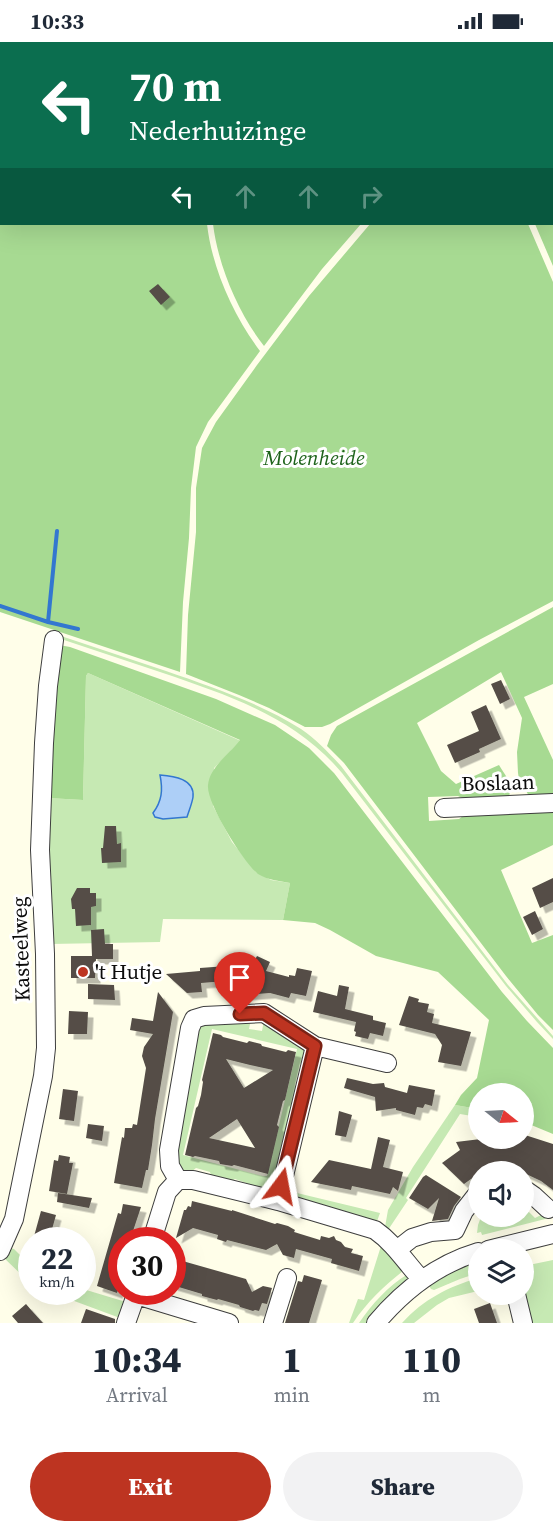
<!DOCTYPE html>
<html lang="en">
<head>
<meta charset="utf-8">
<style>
	:root { --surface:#fff; --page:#f2f2f3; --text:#1f2937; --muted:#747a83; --accent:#bd3421 }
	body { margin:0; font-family:"Source Serif 4",serif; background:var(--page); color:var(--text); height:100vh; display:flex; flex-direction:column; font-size:22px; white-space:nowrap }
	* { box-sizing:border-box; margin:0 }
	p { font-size:20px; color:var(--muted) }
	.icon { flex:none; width:33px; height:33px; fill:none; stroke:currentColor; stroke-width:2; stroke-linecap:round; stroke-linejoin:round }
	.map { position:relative; height:1281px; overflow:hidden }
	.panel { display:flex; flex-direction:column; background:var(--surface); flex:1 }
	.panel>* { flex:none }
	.banner { position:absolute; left:0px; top:0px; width:554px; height:183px; box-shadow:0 6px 24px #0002; background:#0b6e4f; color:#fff; overflow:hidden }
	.needle { width:39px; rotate:108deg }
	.tools { position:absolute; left:468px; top:1041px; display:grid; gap:12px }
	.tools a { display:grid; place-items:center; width:66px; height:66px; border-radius:50%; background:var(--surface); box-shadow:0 6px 24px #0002; font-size:30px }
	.speed { position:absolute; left:18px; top:1185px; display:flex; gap:12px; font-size:30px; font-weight:700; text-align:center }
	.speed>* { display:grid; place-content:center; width:78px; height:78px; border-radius:50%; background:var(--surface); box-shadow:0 6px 24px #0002; line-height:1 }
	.speed small { font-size:15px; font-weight:400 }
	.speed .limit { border:9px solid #d22; background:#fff; color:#111 }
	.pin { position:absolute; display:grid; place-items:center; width:51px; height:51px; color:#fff; margin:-62px -26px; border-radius:50% 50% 50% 0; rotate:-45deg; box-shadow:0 0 6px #0007 }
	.pin .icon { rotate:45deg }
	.me { position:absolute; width:66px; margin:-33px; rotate:13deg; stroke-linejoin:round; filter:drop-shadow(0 0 4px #0008) }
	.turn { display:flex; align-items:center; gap:21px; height:126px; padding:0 30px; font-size:27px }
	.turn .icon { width:78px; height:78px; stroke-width:2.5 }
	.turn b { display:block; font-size:42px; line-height:51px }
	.lanes { display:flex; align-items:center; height:57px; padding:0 30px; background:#0003; justify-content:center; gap:30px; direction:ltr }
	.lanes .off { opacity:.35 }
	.eta { display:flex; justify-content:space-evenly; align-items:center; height:102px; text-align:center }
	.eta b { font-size:36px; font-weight:800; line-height:42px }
	.cta { display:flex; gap:12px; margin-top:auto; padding:12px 30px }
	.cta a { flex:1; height:69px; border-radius:36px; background:var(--accent); color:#fff; font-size:24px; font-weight:800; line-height:69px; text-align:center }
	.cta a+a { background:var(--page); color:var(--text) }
	.status { display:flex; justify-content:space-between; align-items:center; height:42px; padding:0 30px; background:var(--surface); direction:ltr }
	.status svg { height:16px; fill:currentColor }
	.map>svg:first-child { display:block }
</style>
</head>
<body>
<div class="status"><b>10:33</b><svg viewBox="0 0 49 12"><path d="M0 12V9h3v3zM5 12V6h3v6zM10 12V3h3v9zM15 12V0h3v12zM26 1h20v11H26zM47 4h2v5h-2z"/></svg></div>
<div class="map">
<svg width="553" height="1281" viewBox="0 0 553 1281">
	<defs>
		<filter id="shadow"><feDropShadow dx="5.5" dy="5.5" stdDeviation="0" flood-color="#0004"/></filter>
	</defs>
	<rect width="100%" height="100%" fill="#fffee9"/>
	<path fill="#c6e9b3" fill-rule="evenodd" d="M 58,593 C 94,605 130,617 166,629 C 212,645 260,661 301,687 C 316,697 329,711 341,724 L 508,943 L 553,994 L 553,997 L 537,980 L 506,944 L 342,731 C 295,675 230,654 163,631 C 128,619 93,608 58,596 Z
		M 88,631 L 241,699 L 214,726 L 213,764 L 232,800 L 256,830 L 271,838 L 290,841 L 283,878 L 163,877 L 160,900 L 50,902 L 48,756 L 83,758 L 86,634 Z
		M 251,977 L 249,987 L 262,989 L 264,978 L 268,980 L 268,984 L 289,998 L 297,997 L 307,1007 L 305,1019 L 300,1022 L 295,1043 L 299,1050 L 288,1096 L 282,1101 L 274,1135 L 277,1140 L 276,1145 L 269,1150 L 252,1147 L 249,1142 L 235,1137 L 229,1140 L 211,1134 L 210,1130 L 196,1126 L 191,1130 L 181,1129 L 173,1112 L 178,1108 L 184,1076 L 180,1071 L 196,984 ZM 212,987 L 297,1007 L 267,1134 L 263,1134 L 183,1113 Z
		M 455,1063 L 478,1067 L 478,1075 L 460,1072 L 406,1156 L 408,1158 L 388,1188 L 385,1185 L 388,1168 L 413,1125 Z
		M 297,1151 L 380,1171 L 376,1182 L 296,1159 Z
		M 524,1165 L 535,1176 L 543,1172 L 553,1171 L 553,1175 L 482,1193 L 481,1190 L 477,1191 L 478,1183 L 481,1175 L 524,1174 Z
		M 381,1204 L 403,1229 C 384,1244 367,1260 353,1281 L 349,1281 L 358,1257 L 364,1258 Z
		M 7,1205 L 14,1207 L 31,1224 L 31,1242 L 2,1214 Z
		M 478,1218 L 478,1231 L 460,1237 L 434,1248 L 431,1247 L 428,1242 L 443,1233 Z
		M 553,1218 L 553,1281 L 529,1281 L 524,1252 L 524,1224 Z
		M 408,1232 L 409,1235 L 406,1242 L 369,1281 L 359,1281 C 372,1262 388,1244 408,1232 Z
		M 478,1236 L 478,1249 L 449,1256 L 437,1263 L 414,1281 L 402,1281 C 424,1257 448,1245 478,1236 Z
		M 83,1247 L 126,1260 L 120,1276 L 50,1250 L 82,1250 Z"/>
	<path fill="#a7da92" d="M 181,0 L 488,0 L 488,1 L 180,1 Z
		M 0,6 L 2,6 L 2,182 L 207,182 C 212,226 233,273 260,309 L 208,380 L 196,405 L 191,446 L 189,496 L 183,560 L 180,630 L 0,570 Z
		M 553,37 L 553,224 L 535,182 L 552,182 Z
		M 213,182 L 361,182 L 322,227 L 264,304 C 238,271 218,223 213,182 Z
		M 370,182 L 528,182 L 553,240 L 553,559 L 479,598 L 330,682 L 322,685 L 305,685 L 269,666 L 239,653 L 186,632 L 188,573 L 196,490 L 196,446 L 202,406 L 216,380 L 257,323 L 309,254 Z
		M 553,565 L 553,642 L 524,655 L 553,718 L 553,753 L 529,754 L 519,737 L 518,731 L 517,710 L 522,676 L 501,630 L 417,681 L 441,729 L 456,742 L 499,723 C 507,736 512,740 509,755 L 466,758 L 458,754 L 428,755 L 429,779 L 459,777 L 466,772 L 553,769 L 553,803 L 501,828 L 532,901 L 553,893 L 553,988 L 538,973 L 506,934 L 344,721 L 327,704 L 331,693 L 337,684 Z
		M 59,603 L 70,605 L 216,657 L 275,683 L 309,706 L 334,731 L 502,950 L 527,979 L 553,1006 L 553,1092 L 524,1080 L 524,1052 L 478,1052 L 478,1067 L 455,1063 L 461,1053 L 477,1036 L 489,978 L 438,930 L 376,914 L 330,888 L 315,881 L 283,878 L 290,841 C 279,839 268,838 258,832 C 244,821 206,761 208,743 C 210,724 230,712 240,698 L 88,631 L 86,634 L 83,758 L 48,756 Z"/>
	<path fill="#adcff7" stroke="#3377d0" stroke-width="1.5" d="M 160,733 C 174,734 195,737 193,755 C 192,762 189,768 187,775 L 163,777 L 155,775 L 153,771 C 162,759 163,748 160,733 Z"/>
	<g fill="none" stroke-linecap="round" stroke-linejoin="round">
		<path stroke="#3377d0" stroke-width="4" d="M 0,564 L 48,580 L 78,587
			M 48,580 L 57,489"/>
	</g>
	<path fill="#544e47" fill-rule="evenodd" filter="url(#shadow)" d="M 158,242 L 170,255 L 161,263 L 149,249 Z
		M 501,638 L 510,657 L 500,662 L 491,642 Z
		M 486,663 L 501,697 L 479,707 L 480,710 L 455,721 L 447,703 L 479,689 L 471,670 Z
		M 105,784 L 116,784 L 117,802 L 121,801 L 121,820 L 102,821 L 101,806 L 103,806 Z
		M 553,836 L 553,860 L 540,866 L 532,846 Z
		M 77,846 L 90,846 L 90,851 L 96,851 L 96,864 L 91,865 L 91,883 L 76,884 L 75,867 L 72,867 L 71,857 Z
		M 535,869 L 543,887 L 532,893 L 523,875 Z
		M 104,887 L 105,902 L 113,902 L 113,917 L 96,917 L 95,936 L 71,936 L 71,914 L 92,914 L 91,888 Z
		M 257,914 L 270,920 L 266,929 L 289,935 L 289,933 L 295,934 L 297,926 L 312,929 L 306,954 L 291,951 L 289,956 L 270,951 L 229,954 L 228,941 L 226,941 L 226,939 L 201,941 L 202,950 L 187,951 L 166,932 L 200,929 L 200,926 L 227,924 L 228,923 L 233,922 L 239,928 L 250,927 Z
		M 88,942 L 114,943 L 115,958 L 88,957 Z
		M 339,943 L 349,945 L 345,967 L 373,974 L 373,978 L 386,981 L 383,994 L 370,991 L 368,997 L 355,994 L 356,990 L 354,989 L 356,980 L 313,970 L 318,949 L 337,954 Z
		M 158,950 L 173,970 L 155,1077 L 152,1103 L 148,1128 L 146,1128 L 142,1146 L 114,1141 L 122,1095 L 124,1096 L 125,1086 L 132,1086 L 133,1082 L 137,1083 L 146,1026 L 142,1014 L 144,1005 L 153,992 L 130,988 L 132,976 L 153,979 Z
		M 409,954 L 419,957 L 418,960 L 429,962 L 427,970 L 434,972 L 432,981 L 471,990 L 461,1024 L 438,1020 L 442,1003 L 435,992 L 399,983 Z
		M 69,969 L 88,970 L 87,992 L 68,992 Z
		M 213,991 L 221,993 L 223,995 L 247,1001 L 249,999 L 261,1002 L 262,1004 L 286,1010 L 288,1008 L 296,1010 L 285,1058 L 283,1059 L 277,1083 L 279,1085 L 268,1132 L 234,1123 L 232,1124 L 220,1122 L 219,1119 L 195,1114 L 193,1115 L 185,1113 L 196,1066 L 198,1064 L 201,1053 L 203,1040 L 202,1038 ZM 226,1017 L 250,1023 L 273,1028 L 244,1046 ZM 237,1077 L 255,1106 L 209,1096 Z
		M 347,1036 L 373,1042 L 384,1041 L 385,1045 L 407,1051 L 409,1043 L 435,1048 L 432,1064 L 425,1062 L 423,1066 L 417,1065 L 415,1073 L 396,1068 L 396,1066 L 376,1069 L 375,1055 L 344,1046 Z
		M 63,1047 L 78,1049 L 74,1079 L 59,1077 Z
		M 339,1069 L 352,1073 L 346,1095 L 335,1093 Z
		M 88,1082 L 104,1084 L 102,1099 L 86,1096 Z
		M 525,1093 L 553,1102 L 553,1148 L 541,1139 L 524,1131 L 524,1130 L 519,1130 L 520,1127 L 506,1126 L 478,1130 L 478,1132 L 464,1142 L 442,1121 L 460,1108 L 456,1100 L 489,1096 L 524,1096 Z
		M 378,1095 L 390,1098 L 383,1125 L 403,1130 L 398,1149 L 393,1145 L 390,1152 L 352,1144 L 351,1148 L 311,1140 L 329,1118 L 371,1127 Z
		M 59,1113 L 70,1115 L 69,1121 L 73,1121 L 67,1152 L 49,1149 L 54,1118 L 58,1119 Z
		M 426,1133 L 461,1155 L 454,1164 L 448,1177 L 432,1179 L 439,1156 L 428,1167 L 409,1156 L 423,1135 Z
		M 58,1151 L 92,1156 L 89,1166 L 57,1160 Z
		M 192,1159 L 232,1169 L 232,1168 L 275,1182 L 277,1181 L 288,1184 L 295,1188 L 294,1190 L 320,1198 L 321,1194 L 329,1196 L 334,1194 L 336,1198 L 341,1200 L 345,1205 L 353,1207 L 351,1211 L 363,1214 L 359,1229 L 331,1221 L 332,1217 L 296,1207 L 294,1216 L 283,1213 L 277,1202 L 266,1208 L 227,1198 L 226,1200 L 217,1197 L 218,1193 L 193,1186 L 176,1196 L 184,1168 L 186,1168 L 188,1164 L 191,1165 Z
		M 123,1162 L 141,1165 L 130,1198 L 122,1198 L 122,1237 L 117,1251 L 97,1244 L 118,1171 L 121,1172 Z
		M 41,1169 L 56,1173 L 49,1198 L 33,1198 Z
		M 172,1216 L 246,1237 L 252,1250 L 263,1244 L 272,1246 L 267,1262 L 262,1261 L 259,1269 L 255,1268 L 253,1269 L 240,1265 L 239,1263 L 218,1257 L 217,1258 L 202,1254 L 202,1252 L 172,1243 Z
		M 304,1233 L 322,1238 L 309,1281 L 285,1281 L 298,1239 L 302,1240 Z
		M 490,1261 L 497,1281 L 479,1281 L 474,1267 Z
		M 26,1262 L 32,1269 L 43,1281 L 18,1281 L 12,1274 Z
		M 86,1267 L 115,1277 L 115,1281 L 81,1281 Z"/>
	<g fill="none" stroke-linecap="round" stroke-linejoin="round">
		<defs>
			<path id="minor" d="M 444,766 L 553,761
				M 315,1004 L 387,1021
				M 178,1138 L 170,1124 L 169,1108 L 190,986 L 194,977 L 204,974 L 264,971 L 315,1004 L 278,1159
				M 524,1147 L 534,1154 L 548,1167
				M 152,1198 L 167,1150 L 178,1138 L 193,1138 L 278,1159 L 375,1188 C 395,1202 406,1221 422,1238
				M 398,1207 L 412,1196 L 431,1190 L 455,1188 L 464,1169 L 478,1151
				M 488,1208 L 553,1192
				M 0,1209 L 14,1177 L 43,1034 L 46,1006 L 45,912 L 40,808 L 44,701 L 48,644 L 54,598
				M 516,1252 L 523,1281
				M 136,1253 L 229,1281
				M 126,1281 L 137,1250
				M 273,1281 L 287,1236
				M 376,1281 C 403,1249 438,1222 478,1210"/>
		</defs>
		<use href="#minor" stroke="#3e3e3e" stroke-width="20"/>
		<use href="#minor" stroke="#fff" stroke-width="18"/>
	</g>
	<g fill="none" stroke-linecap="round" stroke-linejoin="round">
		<defs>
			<path id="route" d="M 240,972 L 264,971 L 315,1004 L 281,1144"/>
		</defs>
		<use href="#route" stroke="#7b2215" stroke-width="15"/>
		<use href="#route" stroke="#bd3421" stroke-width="10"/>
	</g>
	<circle fill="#bd3421" stroke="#fff" stroke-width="2" cx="83" cy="930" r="6"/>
	<g text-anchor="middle" stroke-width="6" stroke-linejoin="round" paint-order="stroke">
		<g font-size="21" font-style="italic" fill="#1e631b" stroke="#fff">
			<text x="314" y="423">Molenheide</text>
		</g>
		<g font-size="21" fill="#0b0b0b" stroke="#fff">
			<text transform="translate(498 741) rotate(-2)" y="7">Boslaan</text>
			<text transform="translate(21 907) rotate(-92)" y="7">Kasteelweg</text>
		</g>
		<g font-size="21" fill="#0b0b0b" stroke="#fff" text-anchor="start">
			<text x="95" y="937">'t Hutje</text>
		</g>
	</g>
</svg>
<div class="tools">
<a><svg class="needle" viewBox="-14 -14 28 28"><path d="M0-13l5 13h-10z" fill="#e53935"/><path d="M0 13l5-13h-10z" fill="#747a83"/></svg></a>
<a><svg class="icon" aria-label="sound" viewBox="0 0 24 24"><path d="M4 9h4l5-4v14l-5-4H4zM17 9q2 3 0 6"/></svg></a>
<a><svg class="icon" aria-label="layers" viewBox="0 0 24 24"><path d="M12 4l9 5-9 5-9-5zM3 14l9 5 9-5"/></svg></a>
</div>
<div class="speed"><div>22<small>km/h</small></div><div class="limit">30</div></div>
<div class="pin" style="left:240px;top:972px;background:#d93025"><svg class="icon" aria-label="arrive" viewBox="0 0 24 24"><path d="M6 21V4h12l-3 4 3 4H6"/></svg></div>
<svg class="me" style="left:281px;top:1144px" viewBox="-20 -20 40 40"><path d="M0-17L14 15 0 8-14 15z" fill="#bd3421" stroke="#fff" stroke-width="4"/></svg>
<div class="banner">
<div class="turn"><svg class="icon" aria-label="left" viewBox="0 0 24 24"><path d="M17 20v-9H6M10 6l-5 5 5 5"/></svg><div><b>70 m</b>Nederhuizinge</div></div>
<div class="lanes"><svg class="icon" aria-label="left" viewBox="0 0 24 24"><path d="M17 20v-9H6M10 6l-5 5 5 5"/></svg><svg class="icon off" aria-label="ahead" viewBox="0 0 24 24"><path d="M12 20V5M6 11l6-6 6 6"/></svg><svg class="icon off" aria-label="ahead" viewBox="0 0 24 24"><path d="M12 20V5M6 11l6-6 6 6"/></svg><svg class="icon off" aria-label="right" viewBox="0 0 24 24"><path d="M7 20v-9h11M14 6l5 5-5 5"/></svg></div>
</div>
</div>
<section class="panel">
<div class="eta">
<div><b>10:34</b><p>Arrival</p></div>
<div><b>1</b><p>min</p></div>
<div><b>110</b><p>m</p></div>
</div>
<div class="cta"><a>Exit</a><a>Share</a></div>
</section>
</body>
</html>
